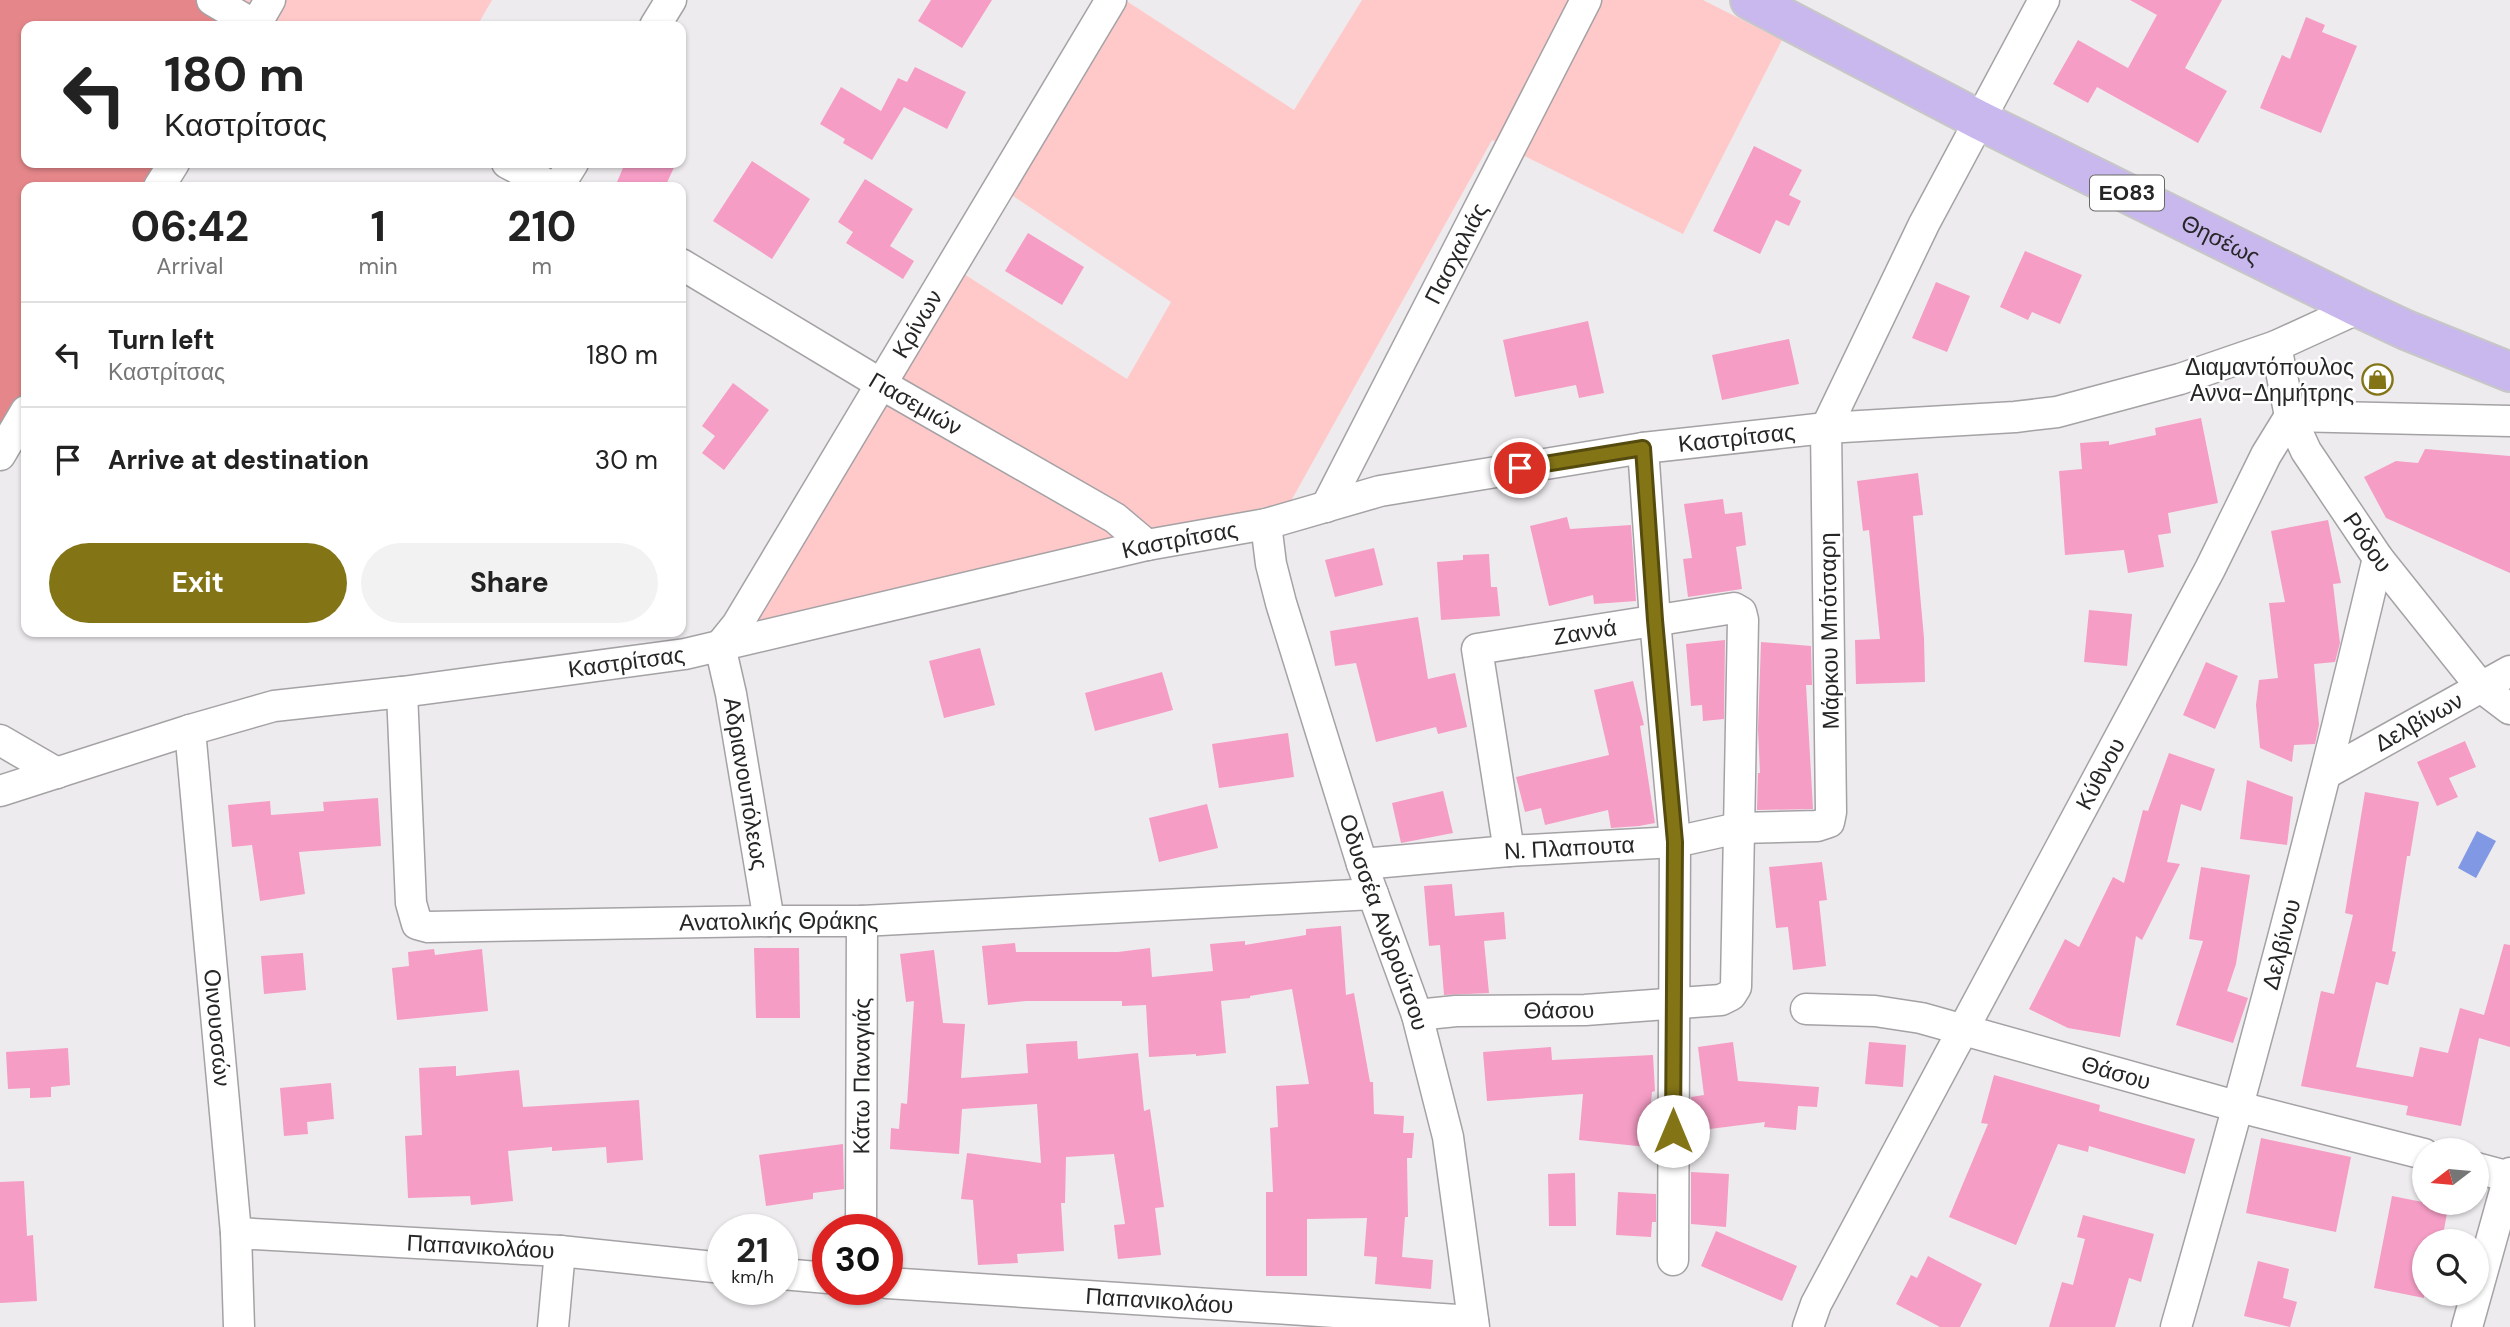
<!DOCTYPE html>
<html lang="en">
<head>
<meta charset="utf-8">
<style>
	:root { --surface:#fff; --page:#f2f2f2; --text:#222; --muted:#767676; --line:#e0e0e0; --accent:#837416 }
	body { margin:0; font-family:"DM Sans",sans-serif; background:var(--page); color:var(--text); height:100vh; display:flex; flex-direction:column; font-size:26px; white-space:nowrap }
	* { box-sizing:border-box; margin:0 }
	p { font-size:23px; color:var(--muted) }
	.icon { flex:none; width:38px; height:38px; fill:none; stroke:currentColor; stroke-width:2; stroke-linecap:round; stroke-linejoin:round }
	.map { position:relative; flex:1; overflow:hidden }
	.details { position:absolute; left:21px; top:182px; width:665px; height:455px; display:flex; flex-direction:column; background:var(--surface); border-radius:14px; box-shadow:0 2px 5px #0004 }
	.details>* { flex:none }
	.banner { position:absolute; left:21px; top:21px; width:665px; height:147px; border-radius:14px; box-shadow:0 2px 5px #0004; background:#fff; color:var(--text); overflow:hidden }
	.needle { width:46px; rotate:254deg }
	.buttons { position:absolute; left:2412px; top:1138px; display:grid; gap:14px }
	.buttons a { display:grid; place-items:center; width:77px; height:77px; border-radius:50%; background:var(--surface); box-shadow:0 2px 5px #0004; font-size:35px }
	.speed { position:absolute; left:707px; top:1214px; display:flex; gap:14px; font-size:35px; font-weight:700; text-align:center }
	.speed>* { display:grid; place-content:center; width:91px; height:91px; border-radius:50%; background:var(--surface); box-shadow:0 2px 5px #0004; line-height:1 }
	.speed small { font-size:18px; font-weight:400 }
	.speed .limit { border:10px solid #d22; background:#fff; color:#111 }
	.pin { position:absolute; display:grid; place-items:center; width:60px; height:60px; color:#fff; margin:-30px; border:4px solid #fff; border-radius:50%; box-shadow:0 2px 7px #0007 }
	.me { position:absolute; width:77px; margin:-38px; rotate:0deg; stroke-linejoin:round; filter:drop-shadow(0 0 5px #0008) }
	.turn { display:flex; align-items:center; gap:24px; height:147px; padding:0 28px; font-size:32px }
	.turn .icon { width:91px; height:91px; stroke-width:2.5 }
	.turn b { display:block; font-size:49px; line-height:60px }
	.eta { display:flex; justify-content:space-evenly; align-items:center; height:119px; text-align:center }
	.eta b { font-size:42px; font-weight:700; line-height:49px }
	.cta { display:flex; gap:14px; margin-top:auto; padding:14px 28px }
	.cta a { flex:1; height:80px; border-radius:42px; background:var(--accent); color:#fff; font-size:28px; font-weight:700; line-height:80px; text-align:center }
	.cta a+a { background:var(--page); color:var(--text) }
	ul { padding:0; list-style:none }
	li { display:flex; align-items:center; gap:21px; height:105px; padding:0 28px; border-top:2px solid var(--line) }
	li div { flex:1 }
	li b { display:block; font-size:26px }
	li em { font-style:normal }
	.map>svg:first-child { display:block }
</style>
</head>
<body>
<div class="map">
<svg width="2510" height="1327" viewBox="0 0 2510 1327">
	<rect width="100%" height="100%" fill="#eeebee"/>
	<path fill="#ffc9c9" d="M 228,0 L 492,0 L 477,26 L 272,26 Z
		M 1125,0 L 1294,110 L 1362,0 L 1703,0 L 1782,40 L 1683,234 L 1492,140 L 1291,501 L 744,628 L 961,272 L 1127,379 L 1171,302 L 1007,192 Z"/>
	<path fill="#e5878a" d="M 0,0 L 208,0 L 254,26 L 26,26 L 26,163 L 176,163 L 162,187 L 26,187 L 26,417 L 0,461 Z"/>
	<path fill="#8199e5" d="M 2477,831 L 2496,841 L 2476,878 L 2458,868 Z"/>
	<path fill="#f59dc5" d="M 931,0 L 992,0 L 962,48 L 918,21 Z
		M 2130,0 L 2222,0 L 2185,68 L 2227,91 L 2198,143 L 2097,87 L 2088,103 L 2053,84 L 2078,40 L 2128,68 L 2157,15 Z
		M 2306,17 L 2325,25 L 2322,32 L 2357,46 L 2321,133 L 2260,108 L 2282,55 L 2290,59 Z
		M 915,67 L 966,92 L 947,129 L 904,107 L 872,160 L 843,143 L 845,139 L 820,124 L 841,87 L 881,111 L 898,78 L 907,82 Z
		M 1754,146 L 1802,170 L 1789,195 L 1801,201 L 1789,226 L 1776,220 L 1760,254 L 1713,231 Z
		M 752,161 L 810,199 L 772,259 L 713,221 Z
		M 625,163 L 676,163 L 665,187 L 615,187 Z
		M 865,179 L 913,209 L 890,246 L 914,261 L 903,279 L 846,243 L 853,232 L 838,222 Z
		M 1028,233 L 1084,267 L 1062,305 L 1005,271 Z
		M 2025,251 L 2082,275 L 2060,324 L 2032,312 L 2028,320 L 2000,307 Z
		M 1936,282 L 1970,296 L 1947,352 L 1912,338 Z
		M 1588,321 L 1604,393 L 1579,398 L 1576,385 L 1515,397 L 1503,340 Z
		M 1789,339 L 1799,384 L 1722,400 L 1712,355 Z
		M 733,383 L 769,410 L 724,470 L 702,453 L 715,436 L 702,426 Z
		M 2201,418 L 2218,503 L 2168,513 L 2171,533 L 2158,535 L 2164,567 L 2128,573 L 2124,550 L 2065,555 L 2059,471 L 2082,469 L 2080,443 L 2109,441 L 2109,445 L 2156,435 L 2155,428 Z
		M 2425,449 L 2510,456 L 2510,573 L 2386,518 L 2364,477 L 2396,461 L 2418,463 Z
		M 1918,473 L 1923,515 L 1913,516 L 1924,638 L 1925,682 L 1856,684 L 1855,640 L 1880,639 L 1869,530 L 1863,531 L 1857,481 Z
		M 1723,499 L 1725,514 L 1742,512 L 1746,545 L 1736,547 L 1742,589 L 1688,597 L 1683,559 L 1692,558 L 1684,504 Z
		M 1567,517 L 1570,529 L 1631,525 L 1636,601 L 1594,604 L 1593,595 L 1549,606 L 1530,526 Z
		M 2328,520 L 2341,583 L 2333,584 L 2340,643 L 2335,662 L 2314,664 L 2319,725 L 2315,744 L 2294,745 L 2292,762 L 2260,748 L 2256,705 L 2259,680 L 2278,678 L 2269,603 L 2285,602 L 2271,531 Z
		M 1374,548 L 1383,585 L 1335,597 L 1325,560 Z
		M 1489,554 L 1491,587 L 1497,587 L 1500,616 L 1441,620 L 1437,562 L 1463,560 L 1463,555 Z
		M 2089,610 L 2132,614 L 2127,666 L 2084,662 Z
		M 1418,617 L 1428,679 L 1455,673 L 1467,727 L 1438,734 L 1436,727 L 1376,742 L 1356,663 L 1335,666 L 1330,631 Z
		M 1725,640 L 1724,719 L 1703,721 L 1702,705 L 1691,706 L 1686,644 Z
		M 1761,642 L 1811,646 L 1812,685 L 1806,685 L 1813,809 L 1757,810 L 1758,773 L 1760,773 L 1758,729 Z
		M 980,648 L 995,705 L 944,718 L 929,661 Z
		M 2206,662 L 2238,676 L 2215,729 L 2183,715 Z
		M 1162,672 L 1173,710 L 1095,731 L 1085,693 Z
		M 1633,681 L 1644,725 L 1640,726 L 1655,823 L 1639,826 L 1611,828 L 1608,810 L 1545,825 L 1541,808 L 1525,812 L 1516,777 L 1609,755 L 1594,690 Z
		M 1288,733 L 1294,777 L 1219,788 L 1212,744 Z
		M 2465,741 L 2476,767 L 2449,778 L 2458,797 L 2437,806 L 2417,762 Z
		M 2169,753 L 2215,769 L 2201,811 L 2181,804 L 2167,862 L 2180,864 L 2142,940 L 2136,936 L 2120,1037 L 2068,1028 L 2029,1009 L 2065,939 L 2079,947 L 2113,877 L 2124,883 L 2143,810 L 2148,811 Z
		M 2247,780 L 2293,797 L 2287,845 L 2240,839 Z
		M 1443,791 L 1453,833 L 1401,843 L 1392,803 Z
		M 2365,792 L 2419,802 L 2410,856 L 2407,856 L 2392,951 L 2396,952 L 2388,985 L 2376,982 L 2356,1067 L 2413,1077 L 2420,1047 L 2448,1053 L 2460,1008 L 2484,1015 L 2504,944 L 2510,945 L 2510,1047 L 2479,1038 L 2461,1126 L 2406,1115 L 2408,1106 L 2301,1086 L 2321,991 L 2334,994 L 2353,915 L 2345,913 Z
		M 378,798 L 381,846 L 299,852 L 305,894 L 260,901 L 252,845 L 232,847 L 228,805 L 270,801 L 271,815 L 324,811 L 323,802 Z
		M 1207,804 L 1218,848 L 1159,862 L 1149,818 Z
		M 1822,862 L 1827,900 L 1819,901 L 1826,966 L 1793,970 L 1788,927 L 1776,928 L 1769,867 Z
		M 2201,867 L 2250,875 L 2236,964 L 2227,991 L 2248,998 L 2233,1043 L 2176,1025 L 2203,941 L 2189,939 Z
		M 1452,884 L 1455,916 L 1504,912 L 1506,939 L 1484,941 L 1489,993 L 1444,995 L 1440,945 L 1429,946 L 1424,886 Z
		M 1341,926 L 1346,995 L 1354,993 L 1370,1082 L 1373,1082 L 1374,1114 L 1404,1116 L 1403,1133 L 1414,1133 L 1412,1158 L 1407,1158 L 1408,1217 L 1405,1217 L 1402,1257 L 1433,1260 L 1431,1289 L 1375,1284 L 1377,1257 L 1364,1256 L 1367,1218 L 1307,1219 L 1307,1276 L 1266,1276 L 1266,1192 L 1273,1192 L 1270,1128 L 1278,1127 L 1276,1086 L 1309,1084 L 1292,989 L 1250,996 L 1250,998 L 1221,1001 L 1226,1053 L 1196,1056 L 1196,1054 L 1149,1057 L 1146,1005 L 1122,1006 L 1122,1001 L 1026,1001 L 988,1005 L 982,946 L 1015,943 L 1016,952 L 1118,952 L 1150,948 L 1152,977 L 1213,971 L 1210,944 L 1245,941 L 1245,945 L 1306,935 L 1306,929 Z
		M 754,948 L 799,948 L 800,1018 L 756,1018 Z
		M 434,949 L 435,955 L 482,949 L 488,1011 L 397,1020 L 392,968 L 409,966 L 408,952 Z
		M 934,950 L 943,1023 L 965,1024 L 961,1078 L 1028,1073 L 1026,1044 L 1077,1041 L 1078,1059 L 1138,1053 L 1144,1111 L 1150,1109 L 1164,1207 L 1155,1208 L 1161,1255 L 1118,1259 L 1114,1225 L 1125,1224 L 1114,1154 L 1066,1157 L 1065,1203 L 1061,1203 L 1064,1251 L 1017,1254 L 1018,1263 L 978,1265 L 973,1200 L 961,1199 L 967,1153 L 1041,1163 L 1037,1104 L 962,1109 L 959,1154 L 890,1149 L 891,1128 L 899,1129 L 901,1103 L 907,1104 L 914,1001 L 906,1002 L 900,954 Z
		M 303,953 L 306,990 L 264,994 L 261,956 Z
		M 1733,1042 L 1738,1081 L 1819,1087 L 1817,1107 L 1798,1106 L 1796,1130 L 1764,1127 L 1765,1122 L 1694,1131 L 1691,1097 L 1704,1095 L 1698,1047 Z
		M 1869,1042 L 1906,1045 L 1903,1087 L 1865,1084 Z
		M 1551,1047 L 1552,1060 L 1653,1055 L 1655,1091 L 1652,1092 L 1647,1147 L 1579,1140 L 1583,1094 L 1487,1101 L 1483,1052 Z
		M 68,1048 L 70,1085 L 51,1087 L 51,1097 L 30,1098 L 30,1088 L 8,1089 L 6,1052 Z
		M 456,1066 L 456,1076 L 519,1070 L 523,1107 L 639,1100 L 643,1160 L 607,1163 L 606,1147 L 552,1151 L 552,1147 L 508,1151 L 513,1201 L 471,1205 L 470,1196 L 408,1198 L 405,1136 L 422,1135 L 419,1068 Z
		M 1994,1075 L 2100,1105 L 2099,1111 L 2195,1139 L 2185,1174 L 2089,1146 L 2088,1152 L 2058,1144 L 2016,1245 L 1949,1217 L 1988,1124 L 1981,1123 Z
		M 331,1083 L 334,1119 L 307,1122 L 308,1134 L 284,1136 L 280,1088 Z
		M 2261,1138 L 2351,1157 L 2336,1232 L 2246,1213 Z
		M 843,1144 L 844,1189 L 813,1193 L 813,1199 L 766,1206 L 759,1155 Z
		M 1691,1172 L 1729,1174 L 1726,1227 L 1691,1224 Z
		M 1575,1173 L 1576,1226 L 1549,1226 L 1548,1174 Z
		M 24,1181 L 27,1236 L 33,1235 L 37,1301 L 0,1303 L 0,1182 Z
		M 1618,1192 L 1656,1194 L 1656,1222 L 1652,1222 L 1651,1237 L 1616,1235 Z
		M 2392,1196 L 2448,1207 L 2442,1241 L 2424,1241 L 2424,1298 L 2374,1288 Z
		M 2083,1215 L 2154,1234 L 2141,1282 L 2129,1278 L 2115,1327 L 2049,1327 L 2062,1282 L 2073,1285 L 2085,1239 L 2077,1237 Z
		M 1716,1231 L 1797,1266 L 1782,1301 L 1701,1266 Z
		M 1928,1256 L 1982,1284 L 1960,1327 L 1940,1327 L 1896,1304 L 1911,1275 L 1917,1278 Z
		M 2258,1261 L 2289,1269 L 2283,1298 L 2297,1302 L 2290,1327 L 2244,1316 Z"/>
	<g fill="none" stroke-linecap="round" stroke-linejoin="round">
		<defs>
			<g id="street">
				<path d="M 212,0 L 256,26"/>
				<path d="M 255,26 L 270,0"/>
				<path d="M 655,26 L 671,0"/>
				<path d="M 507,163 L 552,187"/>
				<path d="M 159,187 L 174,163"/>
				<path d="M 558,187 L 573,163"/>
				<path id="s1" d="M 681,264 L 881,384 L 1115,518 L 1147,545"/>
				<path id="s2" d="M 2276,346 L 2290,416 L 2306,451 L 2378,558 L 2481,687 L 2510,709"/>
				<path d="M 1643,448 L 1655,620 L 1675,842 L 1673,1260"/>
				<path d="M 0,455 L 26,411"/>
				<path id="s3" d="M 1326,507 L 1586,0"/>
				<path id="s4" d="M 1266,524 L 1271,564 L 1281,603 L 1362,864 L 1417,1015 L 1448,1137 L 1474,1327"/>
				<path id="s5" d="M 720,646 L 737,625 L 1111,0"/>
				<path id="s6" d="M 720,646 L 731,694 L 769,921"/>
				<path id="s7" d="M 402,692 L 411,903 L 417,924 L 428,927 L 769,921 L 862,921 L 1373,894"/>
				<path id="s8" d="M 190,730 L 236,1233 L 239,1327"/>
				<path d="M 0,740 L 57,773"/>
				<path id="s9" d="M 2327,773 L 2510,671"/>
				<path id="s10" d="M 0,791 L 190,730 L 274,706 L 402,692 L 685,654 L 1147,545 L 1266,524 L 1380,491 L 1643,448 L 1826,428 L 2015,417 L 2057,412 L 2180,379 L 2276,346 L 2359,308"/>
				<path id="s11" d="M 1362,864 L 1509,851 L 1675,842 L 1738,828 L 1817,826 L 1829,822 L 1831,812 L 1826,428 L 1924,224 L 2044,0"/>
				<path id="s12" d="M 1806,1009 L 1875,1011 L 1921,1018 L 2239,1107 L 2424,1154"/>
				<path id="s13" d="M 1417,1015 L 1456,1011 L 1585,1010 L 1721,1000 L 1731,995 L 1736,987 L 1743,620 L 1741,612 L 1734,608 L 1477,649 L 1509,851"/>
				<path d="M 2476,1168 L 2510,1177"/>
				<path id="s14" d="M 861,1230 L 862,921"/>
				<path id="s15" d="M 236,1233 L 560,1251 L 723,1268"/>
				<path d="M 782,1274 L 828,1278"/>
				<path id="s16" d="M 887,1283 L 1473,1321"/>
				<path d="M 553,1327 L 560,1251"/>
				<path id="s17" d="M 1808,1327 L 1816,1304 L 2210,569 L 2266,455 L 2290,416 L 2510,421"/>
				<path id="s18" d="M 2176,1327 C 2249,1072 2317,816 2378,558"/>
				<path d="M 2467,1327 L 2510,1173"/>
			</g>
			<g id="primary">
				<path id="s19" d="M 1750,0 L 1979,120 L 2359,308 L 2406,330 L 2510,372"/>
			</g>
		</defs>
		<use href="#street" stroke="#a5a2a5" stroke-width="33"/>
		<use href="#primary" stroke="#c7c7c7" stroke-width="42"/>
		<use href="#street" stroke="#fff" stroke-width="30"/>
		<use href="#primary" stroke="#c9b8ee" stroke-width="38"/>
	</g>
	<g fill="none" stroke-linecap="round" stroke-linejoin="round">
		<defs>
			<path id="route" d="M 1520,468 L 1643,448 L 1655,620 L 1675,842 L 1673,1131"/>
		</defs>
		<use href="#route" stroke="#554b0e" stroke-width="18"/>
		<use href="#route" stroke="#837416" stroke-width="12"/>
	</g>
	<defs>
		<symbol id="shop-ring" viewBox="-11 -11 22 22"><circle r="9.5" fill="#fff" stroke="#837416" stroke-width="1.5"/><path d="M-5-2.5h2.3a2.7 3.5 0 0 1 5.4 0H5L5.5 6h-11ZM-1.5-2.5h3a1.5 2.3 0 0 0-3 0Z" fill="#837416"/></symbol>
	</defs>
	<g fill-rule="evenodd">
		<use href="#shop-ring" x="2360" y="362" width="35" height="35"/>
	</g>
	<g text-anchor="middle" stroke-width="5" stroke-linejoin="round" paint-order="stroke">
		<rect fill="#fff" stroke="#686768" stroke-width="2" x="2090" y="175.5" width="74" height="35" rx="5"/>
		<g font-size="21" font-weight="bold" fill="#272627">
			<text x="2127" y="200">ΕΟ83</text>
		</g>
		<g font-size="23" fill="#272627" stroke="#fff">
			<text dy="8" stroke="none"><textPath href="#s19" startOffset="528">Θησέως</textPath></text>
			<text dy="8" stroke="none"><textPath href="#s3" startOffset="285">Πασχαλιάς</textPath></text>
			<text dy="8" stroke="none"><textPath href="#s5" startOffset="378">Κρίνων</textPath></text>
			<text dy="8" stroke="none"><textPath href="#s1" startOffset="273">Γιασεμιών</textPath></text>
			<text dy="8" stroke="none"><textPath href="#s10" startOffset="1776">Καστρίτσας</textPath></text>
			<text dy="8" stroke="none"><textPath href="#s10" startOffset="1209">Καστρίτσας</textPath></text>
			<text dy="8" stroke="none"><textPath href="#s2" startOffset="220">Ρόδου</textPath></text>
			<text transform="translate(1829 631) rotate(-91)" y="8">Μάρκου Μπότσαρη</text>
			<text transform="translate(1585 632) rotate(-9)" y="8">Ζαννά</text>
			<text dy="8" stroke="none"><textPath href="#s10" startOffset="642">Καστρίτσας</textPath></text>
			<text dy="8" stroke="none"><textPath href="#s9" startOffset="105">Δελβίνων</textPath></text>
			<text dy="8" stroke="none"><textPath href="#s17" startOffset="626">Κύθνου</textPath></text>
			<text dy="8" stroke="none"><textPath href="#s6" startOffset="140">Αδριανουπόλεως</textPath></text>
			<text dy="8" stroke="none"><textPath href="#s11" startOffset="208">Ν. Πλαπουτα</textPath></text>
			<text dy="8" stroke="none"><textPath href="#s7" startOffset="595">Ανατολικής Θράκης</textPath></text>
			<text dy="8" stroke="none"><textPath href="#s4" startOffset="416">Οδυσσέα Ανδρούτσου</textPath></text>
			<text dy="8" stroke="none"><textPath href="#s18" startOffset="397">Δελβίνου</textPath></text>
			<text dy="8" stroke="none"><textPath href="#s13" startOffset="142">Θάσου</textPath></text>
			<text dy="8" stroke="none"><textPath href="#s8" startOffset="299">Οινουσσών</textPath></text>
			<text dy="8" stroke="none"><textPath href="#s12" startOffset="318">Θάσου</textPath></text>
			<text dy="8" stroke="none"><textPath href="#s14" startOffset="154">Κάτω Παναγιάς</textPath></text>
			<text dy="8" stroke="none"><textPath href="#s15" startOffset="245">Παπανικολάου</textPath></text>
			<text dy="8" stroke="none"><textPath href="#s16" startOffset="273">Παπανικολάου</textPath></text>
		</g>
		<g font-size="23" fill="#272627" stroke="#fff" text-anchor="end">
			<text x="2354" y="375">Διαμαντόπουλος<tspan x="2354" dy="26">Αννα-Δημήτρης</tspan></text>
		</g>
	</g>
</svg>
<div class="buttons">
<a><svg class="needle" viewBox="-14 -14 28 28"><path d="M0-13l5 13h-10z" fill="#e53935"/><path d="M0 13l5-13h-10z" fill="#767676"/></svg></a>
<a><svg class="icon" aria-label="search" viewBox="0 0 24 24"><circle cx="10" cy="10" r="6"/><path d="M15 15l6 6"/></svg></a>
</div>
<div class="speed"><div>21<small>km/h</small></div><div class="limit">30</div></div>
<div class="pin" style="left:1520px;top:468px;background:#d93025"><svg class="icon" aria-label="arrive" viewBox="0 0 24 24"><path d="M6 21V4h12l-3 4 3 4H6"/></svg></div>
<svg class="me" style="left:1673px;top:1131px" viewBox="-20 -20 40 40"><circle r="19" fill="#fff"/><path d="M0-13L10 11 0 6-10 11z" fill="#837416"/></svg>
<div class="banner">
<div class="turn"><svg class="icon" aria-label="left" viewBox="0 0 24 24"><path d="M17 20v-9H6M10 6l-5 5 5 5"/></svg><div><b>180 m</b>Καστρίτσας</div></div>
</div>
<section class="details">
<div class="eta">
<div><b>06:42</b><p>Arrival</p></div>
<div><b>1</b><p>min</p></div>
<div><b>210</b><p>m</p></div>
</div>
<ul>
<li><svg class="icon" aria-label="left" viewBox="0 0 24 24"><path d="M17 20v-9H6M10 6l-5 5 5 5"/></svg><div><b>Turn left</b><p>Καστρίτσας</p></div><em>180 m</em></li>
<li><svg class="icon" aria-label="arrive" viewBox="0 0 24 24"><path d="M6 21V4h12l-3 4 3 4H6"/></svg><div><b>Arrive at destination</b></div><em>30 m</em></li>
</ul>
<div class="cta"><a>Exit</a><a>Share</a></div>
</section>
</div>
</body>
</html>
